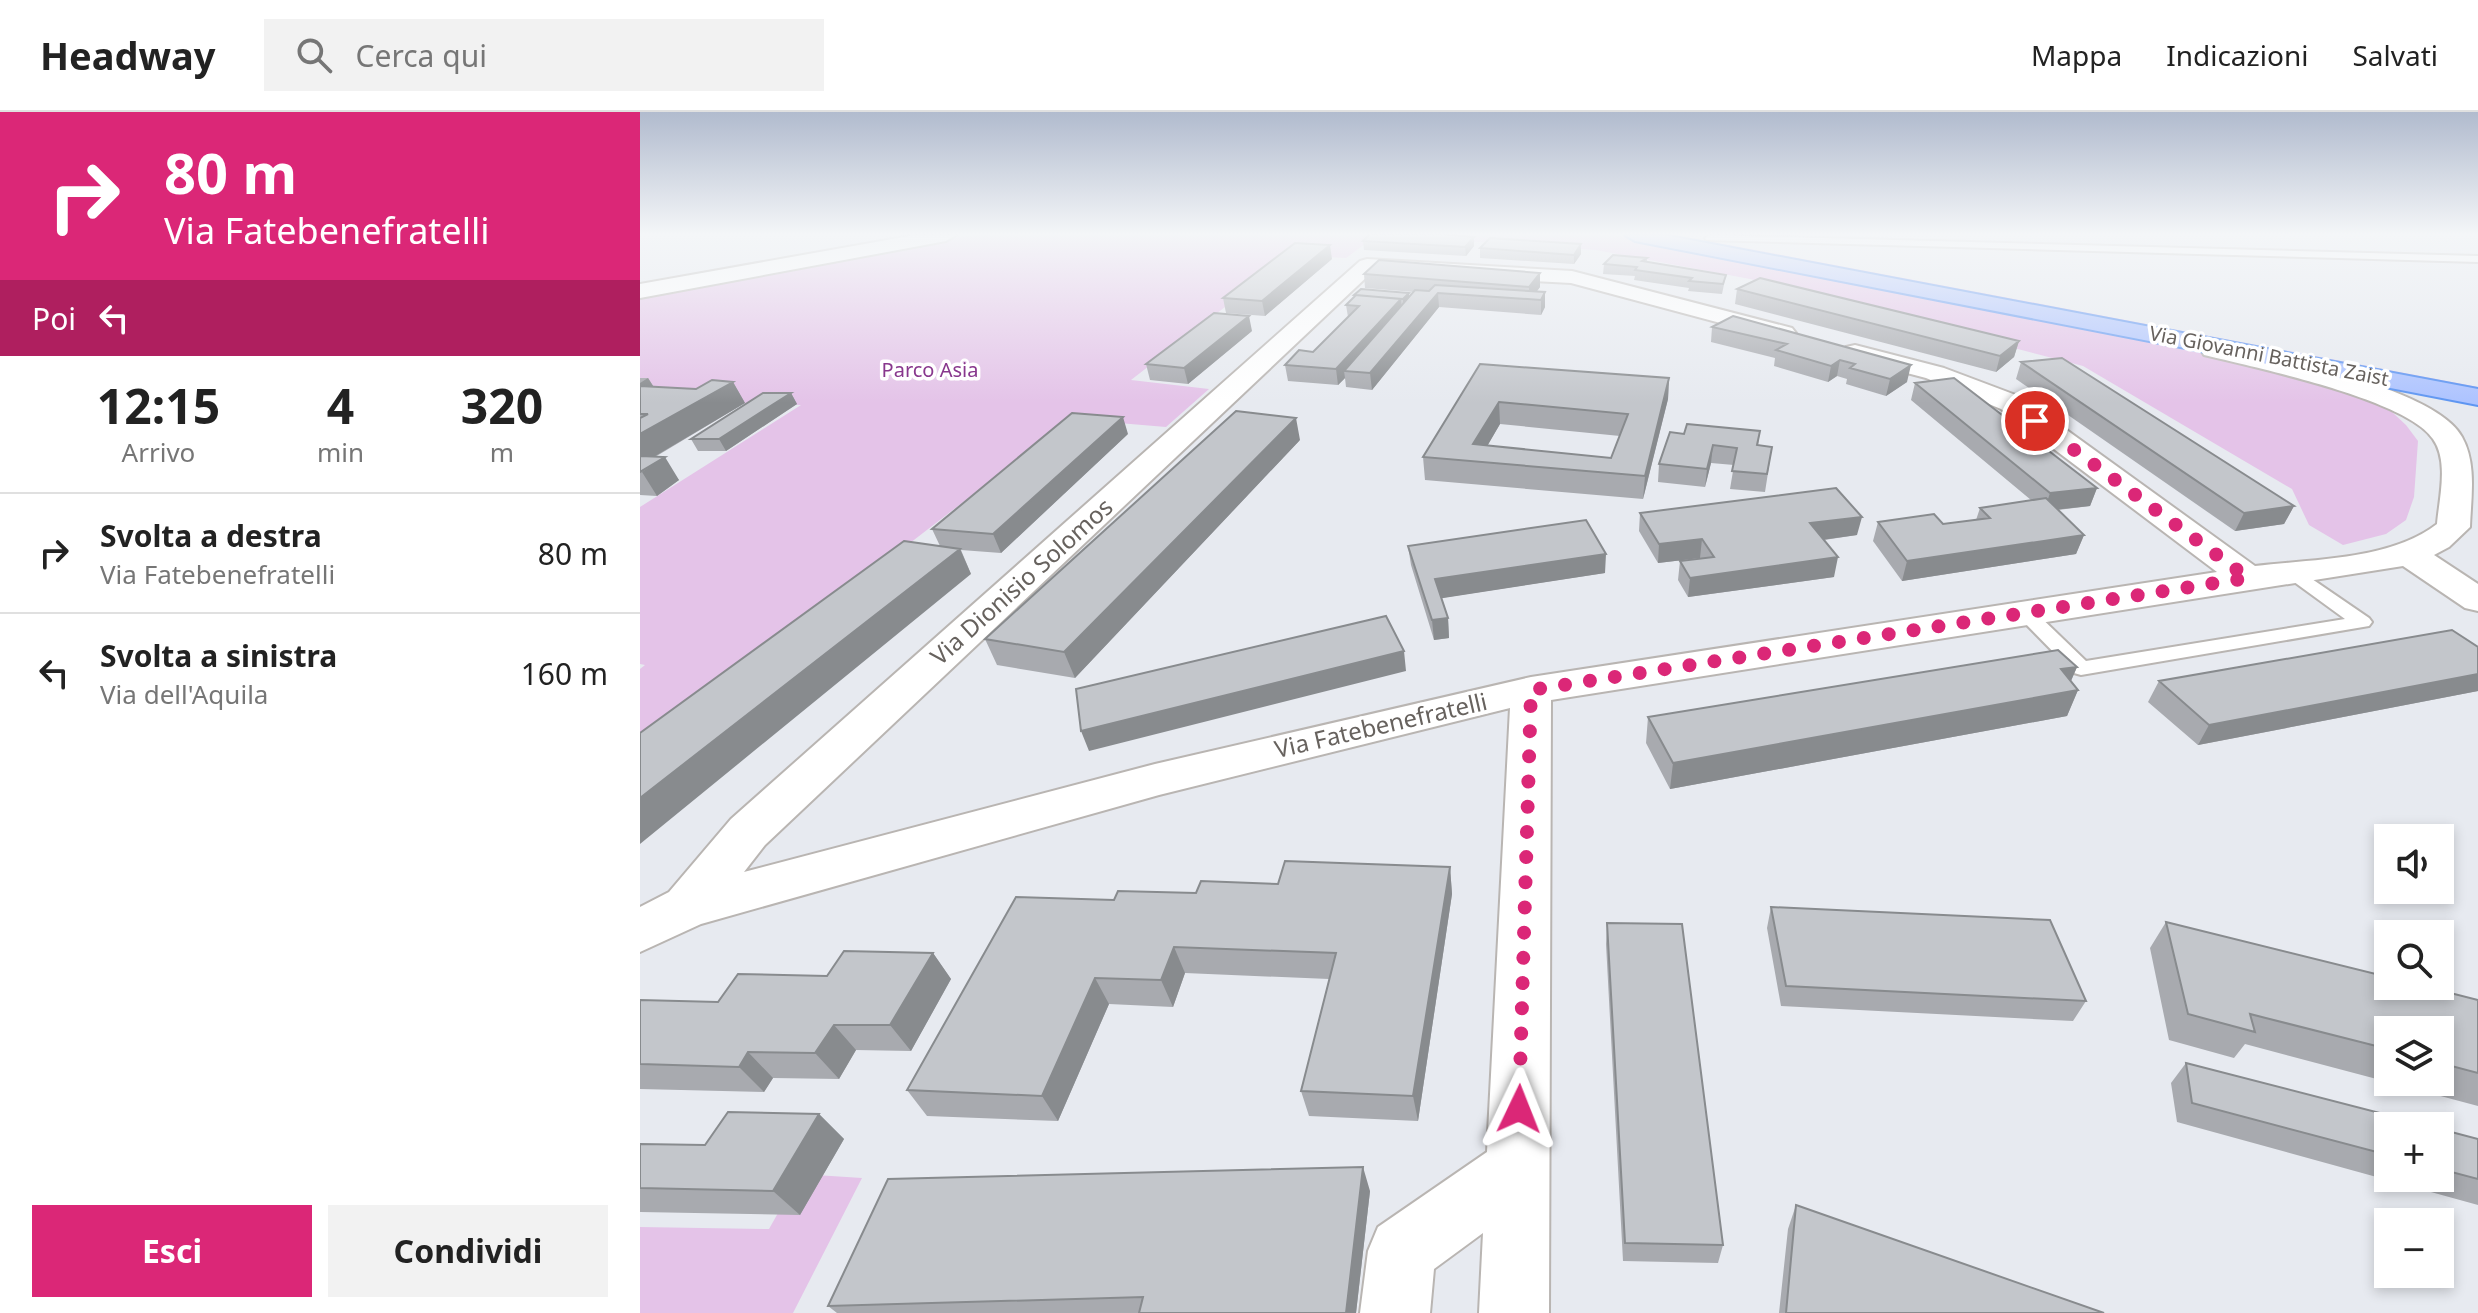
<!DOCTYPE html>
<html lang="it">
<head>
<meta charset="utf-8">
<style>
	:root { --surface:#fff; --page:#f2f2f2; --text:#222; --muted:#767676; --line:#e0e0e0; --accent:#db2777 }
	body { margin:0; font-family:"Noto Sans",sans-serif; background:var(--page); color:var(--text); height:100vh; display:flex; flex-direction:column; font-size:30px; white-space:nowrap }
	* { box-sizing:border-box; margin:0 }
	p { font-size:26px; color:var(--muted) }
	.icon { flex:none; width:44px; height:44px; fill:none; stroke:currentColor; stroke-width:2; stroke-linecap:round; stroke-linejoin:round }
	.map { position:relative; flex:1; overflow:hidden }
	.details { display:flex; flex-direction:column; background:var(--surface); width:640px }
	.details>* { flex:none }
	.hud { background:#db2777; color:#fff; overflow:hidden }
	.controls { position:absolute; left:1734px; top:712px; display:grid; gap:16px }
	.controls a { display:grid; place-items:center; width:80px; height:80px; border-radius:0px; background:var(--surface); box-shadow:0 4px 12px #0003; font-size:40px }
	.pin { position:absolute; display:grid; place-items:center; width:68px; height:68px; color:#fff; margin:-34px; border:4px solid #fff; border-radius:50%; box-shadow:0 2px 8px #0007 }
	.me { position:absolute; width:88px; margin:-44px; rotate:2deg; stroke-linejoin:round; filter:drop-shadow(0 0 6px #0008) }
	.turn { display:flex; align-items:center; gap:28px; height:168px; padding:0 32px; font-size:36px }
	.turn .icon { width:104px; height:104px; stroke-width:2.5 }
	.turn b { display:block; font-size:56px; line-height:68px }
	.then { display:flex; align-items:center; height:76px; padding:0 32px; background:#0003; gap:16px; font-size:30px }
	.eta { display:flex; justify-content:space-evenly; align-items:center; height:136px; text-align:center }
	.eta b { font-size:48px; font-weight:700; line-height:56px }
	.primary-button { display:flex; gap:16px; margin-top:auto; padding:16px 32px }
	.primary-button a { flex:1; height:92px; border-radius:0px; background:var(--accent); color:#fff; font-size:32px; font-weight:700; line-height:92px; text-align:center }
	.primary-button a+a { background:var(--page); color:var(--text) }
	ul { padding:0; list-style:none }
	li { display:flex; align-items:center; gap:24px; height:120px; padding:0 32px; border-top:2px solid var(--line) }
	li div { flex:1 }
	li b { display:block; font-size:30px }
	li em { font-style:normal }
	header { display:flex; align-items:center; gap:48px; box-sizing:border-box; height:112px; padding:0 40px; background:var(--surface); border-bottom:2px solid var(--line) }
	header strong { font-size:38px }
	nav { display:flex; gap:44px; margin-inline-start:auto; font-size:28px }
	.search { width:560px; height:72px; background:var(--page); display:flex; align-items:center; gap:20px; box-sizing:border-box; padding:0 28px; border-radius:0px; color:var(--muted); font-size:30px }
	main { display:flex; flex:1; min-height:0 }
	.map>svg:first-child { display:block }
</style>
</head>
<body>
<header>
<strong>Headway</strong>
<div class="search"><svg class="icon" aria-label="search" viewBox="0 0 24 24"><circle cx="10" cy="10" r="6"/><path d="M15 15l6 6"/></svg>Cerca qui</div>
<nav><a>Mappa</a><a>Indicazioni</a><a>Salvati</a></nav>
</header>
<main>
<section class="details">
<div class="hud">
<div class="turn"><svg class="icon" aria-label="right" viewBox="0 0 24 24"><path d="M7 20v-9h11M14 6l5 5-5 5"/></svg><div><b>80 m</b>Via Fatebenefratelli</div></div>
<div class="then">Poi<svg class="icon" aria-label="left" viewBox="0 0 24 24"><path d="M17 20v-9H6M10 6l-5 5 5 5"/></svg></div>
</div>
<div class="eta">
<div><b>12:15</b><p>Arrivo</p></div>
<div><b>4</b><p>min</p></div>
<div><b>320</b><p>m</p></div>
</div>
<ul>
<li><svg class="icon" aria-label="right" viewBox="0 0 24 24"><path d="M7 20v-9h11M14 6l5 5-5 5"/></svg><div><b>Svolta a destra</b><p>Via Fatebenefratelli</p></div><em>80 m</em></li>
<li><svg class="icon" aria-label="left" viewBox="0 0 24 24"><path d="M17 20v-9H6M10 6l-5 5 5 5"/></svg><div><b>Svolta a sinistra</b><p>Via dell'Aquila</p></div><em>160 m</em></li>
</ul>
<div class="primary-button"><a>Esci</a><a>Condividi</a></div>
</section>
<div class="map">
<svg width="1838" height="1201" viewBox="0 0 1838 1201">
	<rect width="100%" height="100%" fill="#e7eaf0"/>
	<path fill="#e4c3e8" d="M 332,123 L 974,123 L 1481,221 L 1674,268 L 1710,280 L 1752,300 L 1766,313 L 1778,329 L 1774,385 L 1766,408 L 1746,422 L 1703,433 L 1669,413 L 1652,377 L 1443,254 L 1110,167 L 956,138 L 754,124 L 736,124 L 706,146 L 652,143 L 491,268 L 569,277 L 526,315 L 431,307 L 0,639 L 0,557 L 5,553 L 0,552 L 0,395 L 161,293 L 0,289 L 0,183 Z
		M 1014,123 L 1037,123 L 1838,275 L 1838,280 Z
		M 160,1062 L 222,1066 L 153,1201 L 0,1201 L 0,1115 L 129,1117 Z"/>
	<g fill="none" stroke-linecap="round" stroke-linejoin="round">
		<defs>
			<path id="service" d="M 1070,123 L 1838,144 L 1838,150 L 1066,128 L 1065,126 Z
				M 1653,454 L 1729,506 L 1732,510 L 1729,514 L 1441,563 L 1434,561 L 1375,501 L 1385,495 L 1392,497 L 1446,549 L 1705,507 L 1646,464 L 1644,460 Z"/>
			<path id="minor" d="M 727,147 L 932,159 L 1152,216 L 1156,221 L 1152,226 L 1144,228 L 931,171 L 732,160 L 125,733 L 104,760 L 515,652 L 891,565 L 1577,460 L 1361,297 L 1286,266 L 1206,245 L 1203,240 L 1206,235 L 1215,233 L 1304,256 L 1381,285 L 1615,454 C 1672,447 1751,448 1797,412 C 1799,387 1809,349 1793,327 C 1767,287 1613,255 1564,243 L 1561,238 L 1564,233 L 1573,231 C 1628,244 1795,275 1822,325 C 1837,352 1831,385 1830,415 L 1809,435 L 1794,443 L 1838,472 L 1838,499 L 1825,496 L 1763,454 L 911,588 L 909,1201 L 839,1201 L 843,1121 L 794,1157 L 790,1201 L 720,1201 L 728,1139 L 738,1115 L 847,1040 L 870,596 L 519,683 L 61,812 L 0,840 L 0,795 L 29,780 L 91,707 L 720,149 Z"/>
			<path id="tertiary" d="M 275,123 L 316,123 L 306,129 L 0,186 L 0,172 Z"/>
			<path id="primary" d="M 985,123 L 1024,123 L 1838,277 L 1838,293 L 995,129 Z"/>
		</defs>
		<use href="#service" stroke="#b9b5b2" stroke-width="4"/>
		<use href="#minor" stroke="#b9b5b2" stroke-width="4"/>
		<use href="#tertiary" stroke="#b9b5b2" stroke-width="4"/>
		<use href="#primary" stroke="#5e96f2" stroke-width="4"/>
		<use href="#service" fill="#fff" fill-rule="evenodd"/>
		<use href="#minor" fill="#fff" fill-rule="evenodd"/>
		<use href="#tertiary" fill="#fff" fill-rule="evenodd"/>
		<use href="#primary" fill="#adc3ff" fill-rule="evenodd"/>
	</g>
	<path fill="#a8aaaf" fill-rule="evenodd" d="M 834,125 L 834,134 L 826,144 L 724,138 L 723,129 Z
		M 840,136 L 941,142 L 934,152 L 840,146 Z
		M 1007,146 L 1007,150 L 1086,163 L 1082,182 L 1048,179 L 1049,176 L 994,168 L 995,164 L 963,162 L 964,152 Z
		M 692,147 L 625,204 L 586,201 L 583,186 Z
		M 724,162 L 900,175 L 897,179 L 905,195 L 901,203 L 799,195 L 732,278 L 706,275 L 705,266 L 698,273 L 648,269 L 645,253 L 673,240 L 708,205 L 706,193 L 714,185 L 714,183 L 769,181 L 769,185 L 774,180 L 725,176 Z
		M 1097,177 L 1379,229 L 1374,245 L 1356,260 L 1095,192 Z
		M 1093,204 L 1267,270 L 1246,284 L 1206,272 L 1207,267 L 1197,264 L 1188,270 L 1134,254 L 1135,246 L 1071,230 L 1072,215 Z
		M 612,219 L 548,272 L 510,268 L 506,252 Z
		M 1381,250 L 1654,394 L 1644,412 L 1595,419 L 1376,267 Z
		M 840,252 L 1029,266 L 1028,287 L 1003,387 L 785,368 L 783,345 ZM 860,312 L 980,324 L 971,346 L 847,334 Z
		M 0,266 L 8,266 L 14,275 L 56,277 L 93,270 L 105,291 L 15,345 L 39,368 L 17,384 L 0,383 Z
		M 1275,271 L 1457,376 L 1450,394 L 1418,398 L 1444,423 L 1436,442 L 1262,469 L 1233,429 L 1238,410 L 1303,412 L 1336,408 L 1340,396 L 1391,388 L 1271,288 Z
		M 151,281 L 157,292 L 86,339 L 58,339 L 51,327 Z
		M 1120,319 L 1118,333 L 1132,335 L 1125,380 L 1090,377 L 1094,353 L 1071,351 L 1065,375 L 1018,370 L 1019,352 L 1044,322 Z
		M 488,322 L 361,441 L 321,438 L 331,462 L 300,434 L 292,417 Z
		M 660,328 L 435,566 L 357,553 L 345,527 Z
		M 1000,401 L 1217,423 L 1184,428 L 1194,465 L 1048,485 L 1038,468 L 1040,449 L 1060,446 L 1018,451 L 999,419 Z
		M 768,434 L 965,461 L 801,486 L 808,506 L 809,526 L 794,528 L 771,453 Z
		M 1838,535 L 1838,579 L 1558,633 L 1508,590 L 1519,569 Z
		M 1437,555 L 1431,569 L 1438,578 L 1427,604 L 1030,677 L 1006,631 L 1008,605 Z
		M 810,755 L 812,782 L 778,1009 L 669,1004 L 661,979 L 689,867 L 545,861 L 533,895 L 469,892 L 418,1009 L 287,1004 L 267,978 L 474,788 L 556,781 L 638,772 Z
		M 1131,795 L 1446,889 L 1433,909 L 1141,894 L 1127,816 Z
		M 1526,810 L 1838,888 L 1838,994 L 1748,970 L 1800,970 L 1800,918 L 1748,918 L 1748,970 L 1605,932 L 1594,946 L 1529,928 L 1510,836 Z
		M 967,811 L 1083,1133 L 1078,1151 L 983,1149 L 966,832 Z
		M 293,841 L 311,867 L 271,939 L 216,938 L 199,967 L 133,966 L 124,980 L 0,977 L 0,888 L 78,890 L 187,864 Z
		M 1546,951 L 1748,1014 L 1748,1066 L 1800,1066 L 1800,1017 L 1838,1027 L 1838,1093 L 1537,1010 L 1531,971 Z
		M 179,1002 L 204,1027 L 160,1103 L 0,1100 L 0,1032 L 65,1033 Z
		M 730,1079 L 716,1201 L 197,1201 L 188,1194 Z
		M 1156,1093 L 1464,1201 L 1139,1201 L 1148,1117 Z"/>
	<path fill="#888b8e" d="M 834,125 L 834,134 L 826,144 L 825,135 Z
		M 941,132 L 941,142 L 934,152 L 934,143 Z
		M 690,133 L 692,147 L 625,204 L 622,189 Z
		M 900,161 L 900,175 L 891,187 L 889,187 L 889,175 Z
		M 905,180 L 905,195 L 901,203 L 901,188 Z
		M 769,181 L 769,186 L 763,192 L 763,187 Z
		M 798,181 L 799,195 L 732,278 L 730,261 Z
		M 761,187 L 762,201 L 704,259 L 705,266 L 698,273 L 696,257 Z
		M 609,204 L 612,219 L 548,272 L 544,256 Z
		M 1379,229 L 1374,245 L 1356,260 L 1360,244 Z
		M 1200,248 L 1197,264 L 1188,270 L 1191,254 Z
		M 1271,253 L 1267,270 L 1246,284 L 1250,267 Z
		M 8,266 L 21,287 L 0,285 L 0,271 Z
		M 1029,266 L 1028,287 L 1003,387 L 1005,364 Z
		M 93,270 L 105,291 L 0,353 L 0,322 Z
		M 151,281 L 157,292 L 86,339 L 79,327 Z
		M 859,290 L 860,312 L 838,350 L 833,332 Z
		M 483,305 L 488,322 L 361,441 L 353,422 Z
		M 656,306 L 660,328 L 435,566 L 424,540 Z
		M 1073,333 L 1071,351 L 1065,375 L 1067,357 Z
		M 25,345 L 39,368 L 17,384 L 2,360 Z
		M 1457,376 L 1450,394 L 1404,399 L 1410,381 Z
		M 1654,394 L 1644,412 L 1595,419 L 1604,401 Z
		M 1222,405 L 1217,423 L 1167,430 L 1170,411 Z
		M 1444,423 L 1436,442 L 1262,469 L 1267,449 Z
		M 1062,427 L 1060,446 L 1018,451 L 1019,432 Z
		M 320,437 L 331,462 L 0,732 L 0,686 Z
		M 966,442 L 965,461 L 797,487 L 795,467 Z
		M 1198,445 L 1194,465 L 1048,485 L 1050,466 Z
		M 808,506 L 809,526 L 794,528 L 792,508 Z
		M 764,539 L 766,559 L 449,639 L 441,619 Z
		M 1437,555 L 1426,580 L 1438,578 L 1427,604 L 1030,677 L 1033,651 L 1421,557 Z
		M 1838,562 L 1838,579 L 1558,633 L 1569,613 Z
		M 810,755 L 812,782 L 778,1009 L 773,984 Z
		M 534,835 L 545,861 L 533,895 L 521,868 Z
		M 293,841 L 311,867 L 271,939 L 250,913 Z
		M 455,866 L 469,892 L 418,1009 L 402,984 Z
		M 194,913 L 216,938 L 199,967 L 175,941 Z
		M 108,940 L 133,966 L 124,980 L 99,955 Z
		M 179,1002 L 204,1027 L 160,1103 L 133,1079 Z
		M 723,1055 L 730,1079 L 716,1201 L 706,1201 Z"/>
	<path fill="#c3c6cb" stroke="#888b8e" stroke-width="2" fill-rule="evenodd" d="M 730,122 L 803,122 L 834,125 L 825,135 L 723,129 Z
		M 850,126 L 941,132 L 934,143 L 840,136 Z
		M 655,131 L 690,133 L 622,189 L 583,186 Z
		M 973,143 L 1007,146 L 1002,149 L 1086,163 L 1083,172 L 1049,169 L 1052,166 L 995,158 L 997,155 L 964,152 Z
		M 739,148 L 900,161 L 889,175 L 724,162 Z
		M 1120,166 L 1379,229 L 1360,244 L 1097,177 Z
		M 795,173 L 905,180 L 901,188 L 798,181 L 730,261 L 704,259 L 775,178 L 789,179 Z
		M 721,177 L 769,181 L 763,187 L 714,183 Z
		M 716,183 L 761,187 L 696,257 L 645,253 L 659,238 L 673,240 L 719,194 L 706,193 Z
		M 574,201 L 609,204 L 544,256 L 506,252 Z
		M 1093,204 L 1271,253 L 1250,267 L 1210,256 L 1215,252 L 1200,248 L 1191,254 L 1136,238 L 1147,232 L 1072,215 Z
		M 1422,246 L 1654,394 L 1604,401 L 1381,250 Z
		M 840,252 L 1029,266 L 1005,364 L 783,345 ZM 859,290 L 988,302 L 971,346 L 833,332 Z
		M 1314,266 L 1457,376 L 1410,381 L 1275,271 Z
		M 72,268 L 93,270 L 0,322 L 0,306 L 8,302 L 0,302 L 0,274 L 56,277 Z
		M 123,281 L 151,281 L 79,327 L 51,327 Z
		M 596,299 L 656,306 L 424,540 L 345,527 Z
		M 432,301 L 483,305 L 353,422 L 292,417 Z
		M 1047,312 L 1120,319 L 1117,333 L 1132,335 L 1127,362 L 1092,359 L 1097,336 L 1073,333 L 1067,357 L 1019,352 L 1030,320 L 1044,322 Z
		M 0,344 L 25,345 L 0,360 Z
		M 1196,376 L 1222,405 L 1170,411 L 1198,445 L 1050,466 L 1040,449 L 1074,445 L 1062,427 L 1019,432 L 1000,401 Z
		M 1406,386 L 1444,423 L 1267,449 L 1238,410 L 1294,402 L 1303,412 L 1350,406 L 1340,396 Z
		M 946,408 L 966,442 L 795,467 L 808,506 L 792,508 L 768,434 Z
		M 264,429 L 320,437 L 0,686 L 0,621 Z
		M 746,504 L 764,539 L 441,619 L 436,577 Z
		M 1812,518 L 1838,535 L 1838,562 L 1569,613 L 1519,569 Z
		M 1418,538 L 1437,555 L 1421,557 L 1438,578 L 1033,651 L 1008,605 Z
		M 645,749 L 810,755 L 773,984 L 661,979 L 696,841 L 534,835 L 521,868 L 455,866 L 402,984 L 267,978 L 376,785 L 474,788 L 478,779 L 556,781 L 561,769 L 638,772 Z
		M 1131,795 L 1410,808 L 1446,889 L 1146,874 Z
		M 1526,810 L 1748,865 L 1748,874 L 1783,874 L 1838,888 L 1838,961 L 1800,951 L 1800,918 L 1748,918 L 1748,937 L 1610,902 L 1615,920 L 1548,902 Z
		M 967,811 L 1042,812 L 1083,1133 L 985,1131 Z
		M 204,839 L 293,841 L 250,913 L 194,913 L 175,941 L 108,940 L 99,955 L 0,952 L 0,888 L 78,890 L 98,862 L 187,864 Z
		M 1546,951 L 1790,1014 L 1748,1014 L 1748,1043 L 1552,991 Z
		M 88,1000 L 179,1002 L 133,1079 L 0,1076 L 0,1032 L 65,1033 Z
		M 1800,1017 L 1838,1027 L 1838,1067 L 1800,1057 Z
		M 723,1055 L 706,1201 L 499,1201 L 503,1185 L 188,1194 L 248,1067 Z
		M 1156,1093 L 1464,1201 L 1146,1201 Z"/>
	<linearGradient id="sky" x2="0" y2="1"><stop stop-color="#b1bbce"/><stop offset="0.42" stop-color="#f4f6f8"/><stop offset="1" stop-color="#f4f6f8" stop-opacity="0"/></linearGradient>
	<rect width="1838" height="291" fill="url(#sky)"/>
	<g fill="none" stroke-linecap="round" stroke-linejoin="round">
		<path stroke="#db2777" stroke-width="14" stroke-dasharray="0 25.2" d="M 879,997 L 891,578 L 1608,466 L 1395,309"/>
	</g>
	<g text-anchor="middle" stroke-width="7" stroke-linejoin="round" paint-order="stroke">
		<g font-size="20" fill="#67625e" stroke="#fff">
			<text transform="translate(1629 244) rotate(11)" y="7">Via Giovanni Battista Zaist</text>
		</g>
		<g font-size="20" fill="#88378d" stroke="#fff">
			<text x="290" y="265">Parco Asia</text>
		</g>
		<g font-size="24" fill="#67625e" stroke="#fff">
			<text transform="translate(382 470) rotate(-42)" y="8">Via Dionisio Solomos</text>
			<text transform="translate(741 614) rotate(-13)" y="8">Via Fatebenefratelli</text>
		</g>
	</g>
</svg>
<div class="controls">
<a><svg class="icon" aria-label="sound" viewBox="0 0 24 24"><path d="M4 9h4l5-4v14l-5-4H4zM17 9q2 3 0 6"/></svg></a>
<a><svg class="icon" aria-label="search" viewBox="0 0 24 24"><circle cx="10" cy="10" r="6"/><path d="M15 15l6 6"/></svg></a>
<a><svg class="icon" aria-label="layers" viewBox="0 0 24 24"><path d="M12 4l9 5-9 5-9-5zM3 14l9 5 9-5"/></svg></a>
<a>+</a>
<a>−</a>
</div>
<div class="pin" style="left:1395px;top:309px;background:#d93025"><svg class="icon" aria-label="arrive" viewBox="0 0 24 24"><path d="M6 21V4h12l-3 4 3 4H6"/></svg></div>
<svg class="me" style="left:879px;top:997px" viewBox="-20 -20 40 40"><path d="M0-17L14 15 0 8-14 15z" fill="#db2777" stroke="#fff" stroke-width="4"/></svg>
</div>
</main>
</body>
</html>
